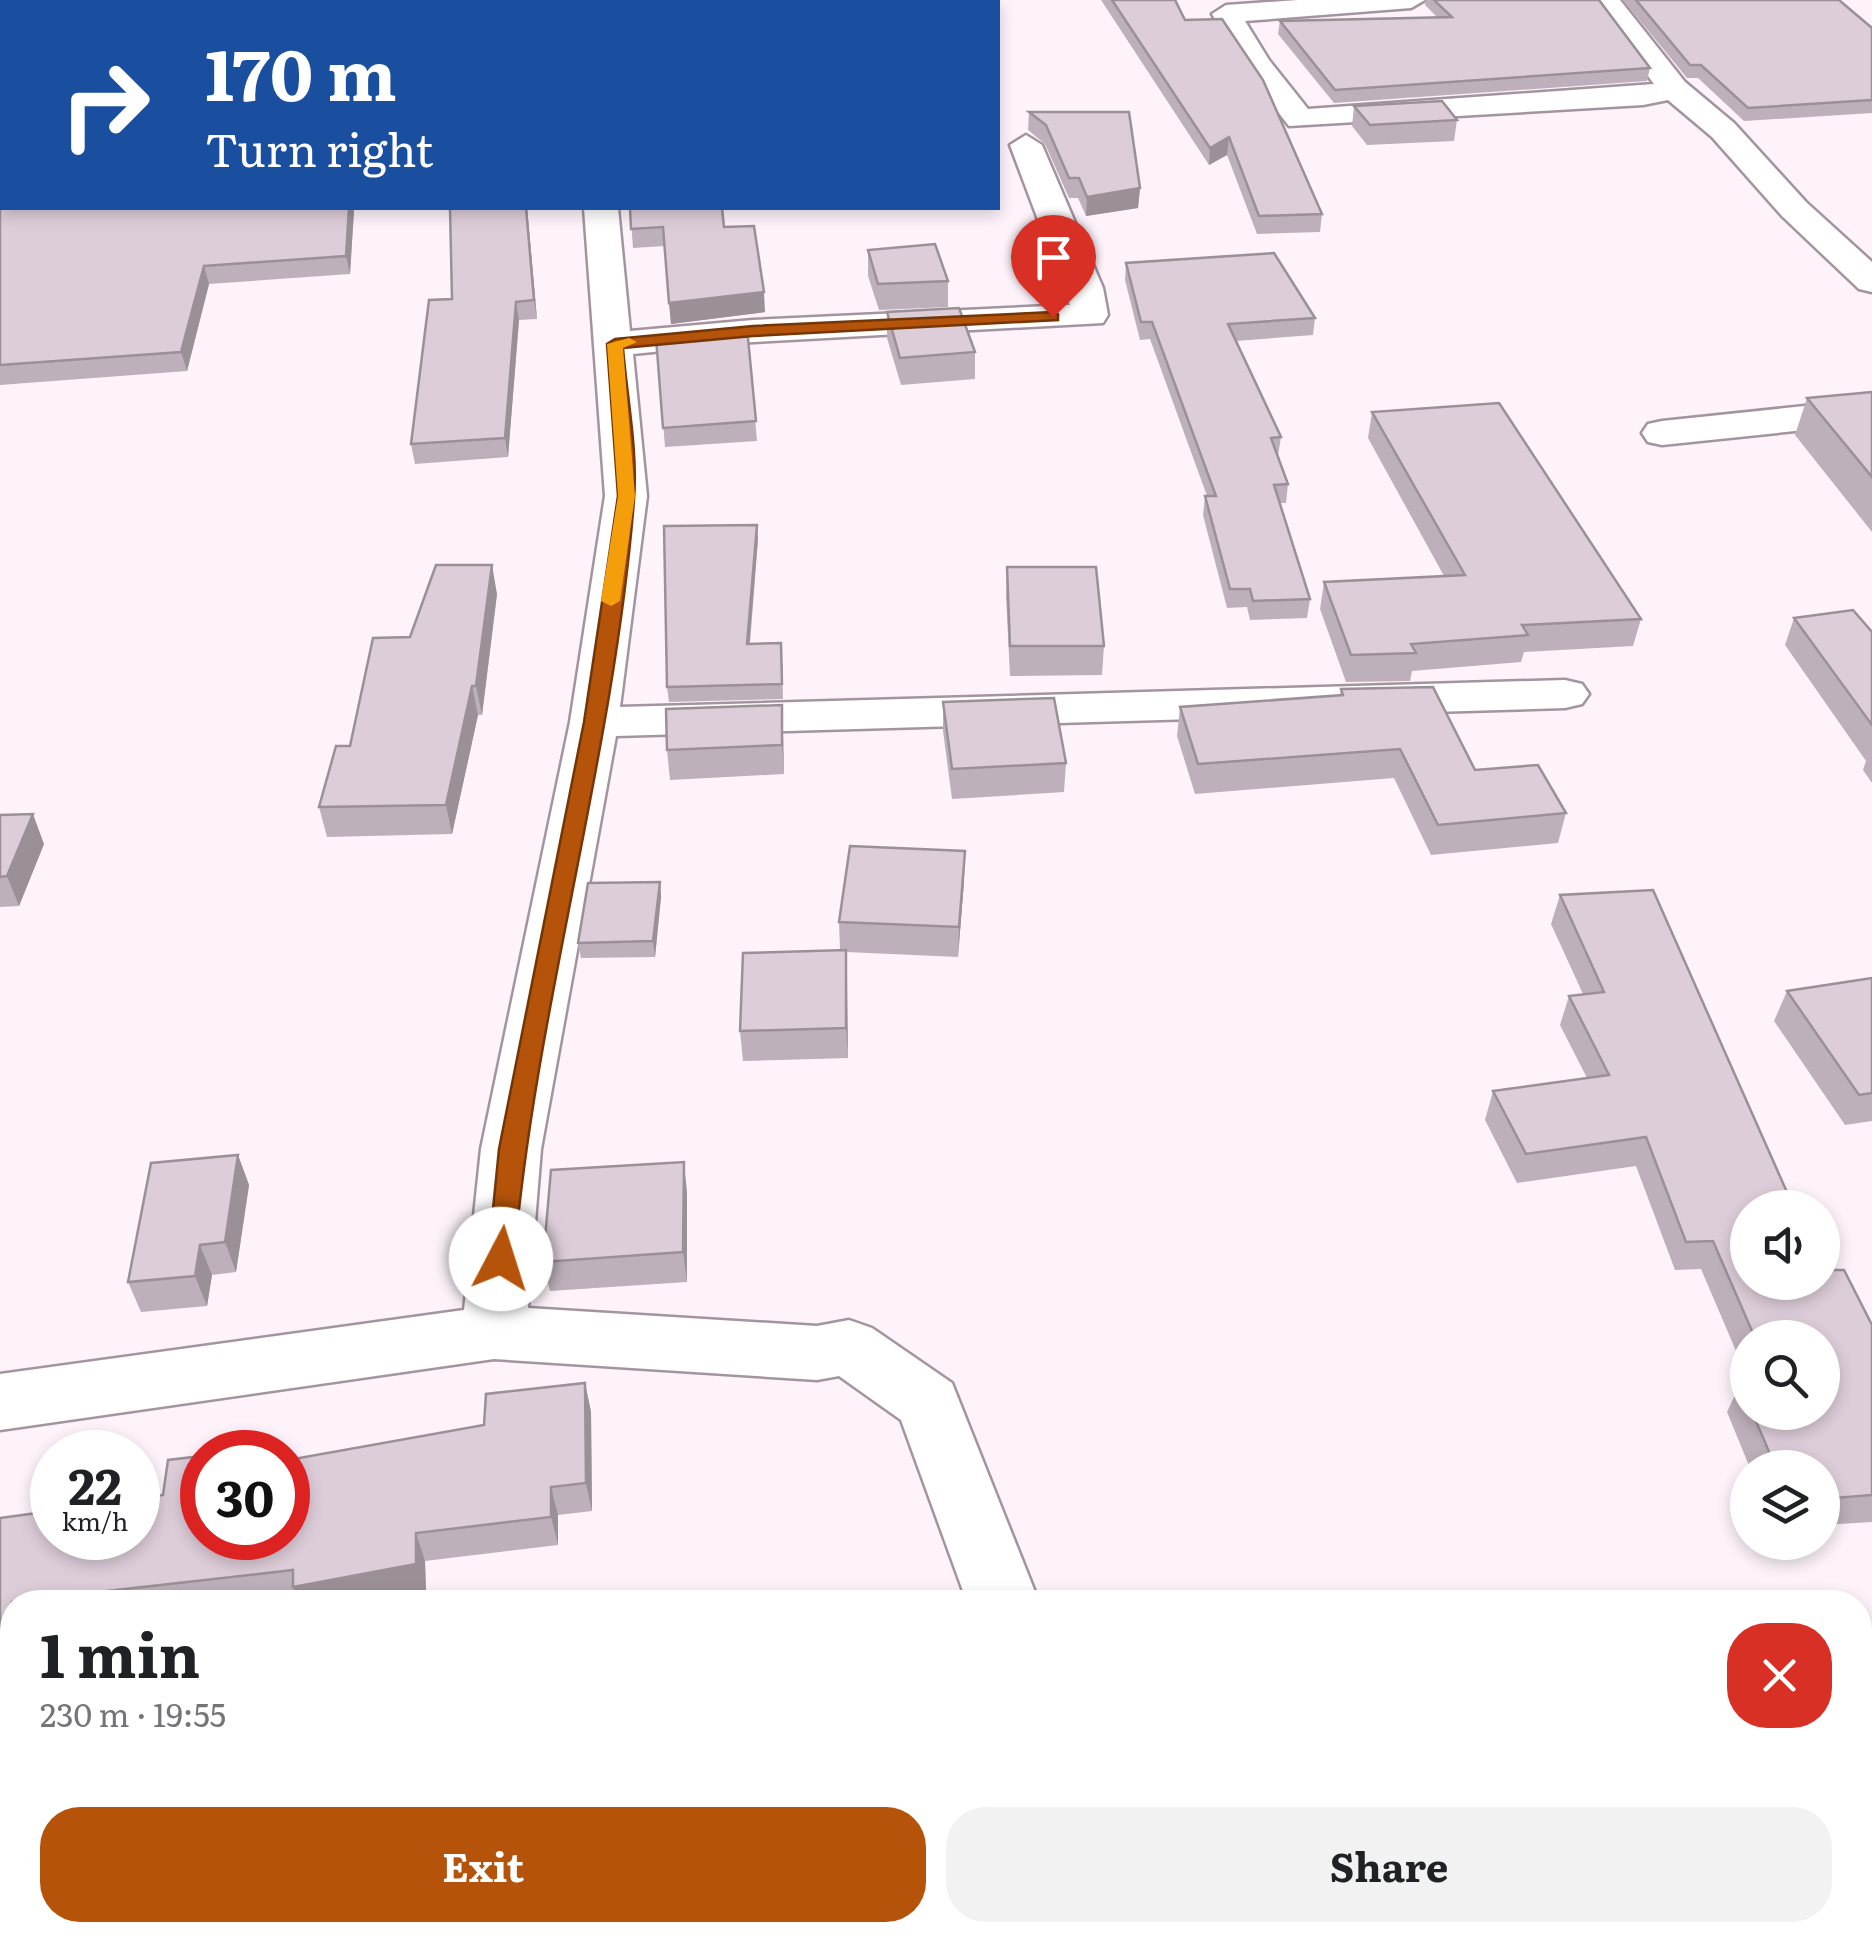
<!DOCTYPE html>
<html lang="en">
<head>
<meta charset="utf-8">
<style>
	:root { --surface:#fff; --page:#f2f2f2; --text:#202124; --muted:#757577; --accent:#b45309 }
	body { margin:0; font-family:Literata,serif; background:var(--page); color:var(--text); height:100vh; display:flex; flex-direction:column; font-size:38px; white-space:nowrap }
	* { box-sizing:border-box; margin:0 }
	p { font-size:32px; color:var(--muted) }
	.icon { flex:none; width:55px; height:55px; fill:none; stroke:currentColor; stroke-width:2; stroke-linecap:round; stroke-linejoin:round }
	.map { position:relative; flex:1; overflow:hidden }
	.side { position:absolute; left:0px; top:1590px; width:1872px; height:352px; display:flex; flex-direction:column; background:var(--surface); border-radius:40px 40px 0 0; box-shadow:0 5px 15px #0003 }
	.side>* { flex:none }
	.guide { position:absolute; left:0px; top:0px; width:1000px; height:210px; box-shadow:0 5px 15px #0003; background:#1a4fa0; color:#fff; overflow:hidden }
	.tools { position:absolute; left:1730px; top:1190px; display:grid; gap:20px }
	.tools a { display:grid; place-items:center; width:110px; height:110px; border-radius:50%; background:var(--surface); box-shadow:0 5px 15px #0003; font-size:50px }
	.speed { position:absolute; left:30px; top:1430px; display:flex; gap:20px; font-size:50px; font-weight:700; text-align:center }
	.speed>* { display:grid; place-content:center; width:130px; height:130px; border-radius:50%; background:var(--surface); box-shadow:0 5px 15px #0003; line-height:1 }
	.speed small { font-size:25px; font-weight:400 }
	.speed .limit { border:15px solid #d22; background:#fff; color:#111 }
	.pin { position:absolute; display:grid; place-items:center; width:85px; height:85px; color:#fff; margin:-102px -42px; border-radius:50% 50% 50% 0; rotate:-45deg; box-shadow:0 0 10px #0007 }
	.pin .icon { rotate:45deg }
	.me { position:absolute; width:110px; margin:-55px; rotate:5deg; stroke-linejoin:round; filter:drop-shadow(0 0 8px #0008) }
	.turn { display:flex; align-items:center; gap:35px; height:210px; padding:0 40px; font-size:45px }
	.turn .icon { width:130px; height:130px; stroke-width:2.5 }
	.turn b { display:block; font-size:70px; line-height:85px }
	.round { display:grid; place-items:center; flex:none; width:105px; height:105px; border-radius:40px; background:var(--page) }
	.overview { display:flex; align-items:center; justify-content:space-between; height:170px; padding:0 40px }
	h1 { font-size:60px; font-weight:700; line-height:75px }
	.button { display:flex; gap:20px; margin-top:auto; padding:20px 40px }
	.button a { flex:1; height:115px; border-radius:40px; background:var(--accent); color:#fff; font-size:40px; font-weight:700; line-height:115px; text-align:center }
	.button a+a { background:var(--page); color:var(--text) }
	.map>svg:first-child { display:block }
</style>
</head>
<body>
<div class="map">
<svg width="1872" height="1942" viewBox="0 0 1872 1942">
	<rect width="100%" height="100%" fill="#fef3fb"/>
	<g fill="none" stroke-linecap="round" stroke-linejoin="round">
		<defs>
			<path id="minor" d="M 1298,0 L 1425,0 L 1411,8 L 1245,21 L 1269,60 L 1308,109 L 1654,84 L 1591,0 L 1620,0 L 1685,82 L 1734,123 L 1806,202 L 1872,262 L 1872,292 L 1859,289 L 1782,216 L 1712,137 L 1668,100 L 1643,105 L 1289,126 L 1245,70 L 1212,14 L 1226,5 Z
				M 1026,135 L 1042,145 L 1103,288 L 1108,315 L 1103,323 L 753,342 L 633,354 L 647,496 L 620,707 L 1565,680 L 1582,684 L 1589,694 L 1582,704 L 1565,708 L 616,736 L 541,1149 L 528,1308 L 817,1326 L 849,1320 L 872,1328 L 952,1383 L 1039,1602 L 967,1602 L 901,1420 L 839,1376 L 817,1380 L 494,1359 L 0,1430 L 0,1374 L 464,1310 L 481,1149 L 570,722 L 605,496 L 584,208 L 618,208 L 630,331 L 753,320 L 1070,305 L 1010,145 Z
				M 1872,399 L 1872,423 L 1662,445 L 1648,442 L 1642,433 L 1648,424 L 1662,421 Z
				M 1068,1930 L 1150,1930 L 1152,1942 L 1070,1942 Z"/>
		</defs>
		<use href="#minor" stroke="#a494a0" stroke-width="5"/>
		<use href="#minor" fill="#fff" fill-rule="evenodd"/>
	</g>
	<path fill="#beb0bb" d="M 158,0 L 762,0 L 762,1 L 726,2 L 157,2 Z
		M 1101,0 L 1175,0 L 1185,20 L 1322,214 L 1320,232 L 1257,234 L 1227,155 L 1209,165 Z
		M 1426,0 L 1599,0 L 1650,68 L 1647,81 L 1334,103 L 1278,34 L 1280,21 L 1437,17 L 1425,5 Z
		M 1623,0 L 1839,0 L 1872,28 L 1872,113 L 1744,121 L 1698,78 L 1687,78 Z
		M 1354,106 L 1457,120 L 1454,141 L 1367,145 L 1352,126 Z
		M 1029,112 L 1140,188 L 1138,208 L 1086,216 L 1078,198 L 1069,198 L 1045,144 L 1028,130 Z
		M 0,202 L 2,208 L 406,208 L 354,210 L 350,274 L 209,284 L 187,371 L 0,385 Z
		M 450,208 L 527,208 L 537,319 L 519,320 L 508,457 L 415,464 L 411,444 L 452,299 Z
		M 630,208 L 724,227 L 765,312 L 671,324 L 665,246 L 633,248 Z
		M 868,250 L 948,281 L 948,307 L 879,310 L 868,276 Z
		M 1126,263 L 1315,318 L 1313,335 L 1236,341 L 1281,437 L 1278,456 L 1288,484 L 1286,503 L 1280,503 L 1310,599 L 1307,618 L 1250,620 L 1247,607 L 1227,608 L 1203,515 L 1205,496 L 1207,496 L 1150,339 L 1140,340 L 1125,280 Z
		M 887,312 L 975,352 L 975,379 L 901,385 L 887,338 Z
		M 747,328 L 757,441 L 665,447 L 656,337 Z
		M 1872,392 L 1872,532 L 1795,435 L 1807,398 Z
		M 1372,412 L 1641,619 L 1633,646 L 1524,652 L 1521,662 L 1412,671 L 1410,681 L 1346,682 L 1320,609 L 1324,582 L 1444,576 L 1368,438 Z
		M 758,539 L 750,644 L 782,658 L 783,699 L 669,702 L 667,687 Z
		M 1007,567 L 1104,646 L 1102,675 L 1010,676 L 1006,596 Z
		M 497,594 L 482,715 L 478,715 L 452,834 L 327,837 L 319,807 L 410,637 Z
		M 1794,618 L 1872,632 L 1872,783 L 1863,770 L 1866,761 L 1785,645 Z
		M 1341,689 L 1475,770 L 1566,813 L 1558,843 L 1431,855 L 1394,778 L 1195,794 L 1177,736 L 1180,707 L 1340,695 Z
		M 943,702 L 1066,763 L 1064,792 L 952,799 L 943,731 Z
		M 783,735 L 784,774 L 670,780 L 667,750 Z
		M 0,815 L 44,844 L 19,906 L 0,907 Z
		M 964,881 L 958,957 L 846,952 L 848,1058 L 743,1061 L 740,1031 L 840,950 L 839,922 Z
		M 660,882 L 661,897 L 655,957 L 581,958 L 578,943 Z
		M 1560,895 L 1748,1208 L 1872,1325 L 1872,1522 L 1822,1525 L 1822,1468 L 1750,1468 L 1727,1412 L 1740,1384 L 1748,1383 L 1748,1412 L 1822,1412 L 1822,1338 L 1748,1338 L 1748,1379 L 1701,1269 L 1675,1270 L 1636,1166 L 1517,1183 L 1485,1120 L 1493,1091 L 1587,1078 L 1560,1025 L 1569,996 L 1583,994 L 1551,924 Z
		M 1872,978 L 1872,1121 L 1845,1125 L 1774,1021 L 1787,991 Z
		M 238,1155 L 249,1185 L 236,1272 L 212,1275 L 207,1306 L 141,1312 L 128,1282 Z
		M 687,1192 L 687,1282 L 550,1291 L 543,1262 Z
		M 585,1383 L 591,1412 L 592,1511 L 558,1515 L 558,1545 L 425,1561 L 426,1592 L 369,1602 L 300,1602 L 298,1599 L 265,1602 L 12,1602 L 12,1873 L 0,1874 L 0,1518 L 202,1538 Z"/>
	<path fill="#9b9098" d="M 1229,137 L 1227,155 L 1209,165 L 1210,148 Z
		M 1140,188 L 1138,208 L 1086,216 L 1087,197 Z
		M 349,208 L 354,208 L 354,210 L 350,274 L 346,256 Z
		M 526,208 L 527,208 L 537,319 L 534,300 Z
		M 204,266 L 209,284 L 187,371 L 181,352 Z
		M 764,292 L 765,312 L 671,324 L 669,303 Z
		M 516,302 L 519,320 L 508,457 L 505,438 Z
		M 757,525 L 758,539 L 748,659 L 747,644 Z
		M 492,565 L 497,594 L 482,715 L 476,686 Z
		M 472,686 L 478,715 L 452,834 L 446,805 Z
		M 782,705 L 783,735 L 784,774 L 782,745 Z
		M 33,814 L 44,844 L 19,906 L 7,876 Z
		M 965,851 L 964,881 L 958,957 L 959,927 Z
		M 660,882 L 661,897 L 655,957 L 653,941 Z
		M 846,950 L 847,980 L 848,1058 L 846,1028 Z
		M 238,1155 L 249,1185 L 236,1272 L 225,1242 Z
		M 684,1162 L 687,1192 L 687,1282 L 683,1252 Z
		M 200,1245 L 212,1275 L 207,1306 L 195,1276 Z
		M 585,1383 L 591,1412 L 592,1511 L 586,1483 Z
		M 551,1487 L 558,1515 L 558,1545 L 551,1517 Z
		M 416,1533 L 425,1561 L 426,1592 L 369,1602 L 300,1602 L 293,1587 Z
		M 561,1930 L 568,1930 L 568,1942 L 561,1942 Z"/>
	<path fill="#ddcdd9" stroke="#9b9098" stroke-width="2.5" d="M 158,0 L 697,0 L 698,2 L 157,2 Z
		M 1112,0 L 1175,0 L 1185,20 L 1222,19 L 1263,80 L 1322,214 L 1259,216 L 1229,137 L 1210,148 Z
		M 1434,0 L 1599,0 L 1650,68 L 1335,90 L 1280,21 L 1452,17 Z
		M 1636,0 L 1839,0 L 1872,28 L 1872,100 L 1748,108 L 1701,65 L 1690,65 Z
		M 1442,101 L 1457,120 L 1370,125 L 1354,106 Z
		M 1029,112 L 1129,112 L 1140,188 L 1087,197 L 1079,178 L 1069,178 L 1046,125 Z
		M 0,202 L 2,202 L 2,208 L 349,208 L 346,256 L 204,266 L 181,352 L 0,365 Z
		M 450,208 L 526,208 L 534,300 L 516,302 L 505,438 L 411,444 L 429,300 L 452,299 Z
		M 630,208 L 722,208 L 724,227 L 754,226 L 764,292 L 669,303 L 663,227 L 631,229 Z
		M 935,244 L 948,281 L 878,284 L 868,250 Z
		M 1274,253 L 1315,318 L 1228,324 L 1281,437 L 1271,438 L 1288,484 L 1274,485 L 1310,599 L 1253,601 L 1250,589 L 1230,589 L 1205,496 L 1216,496 L 1152,322 L 1141,322 L 1126,263 Z
		M 959,308 L 975,352 L 900,358 L 887,312 Z
		M 747,328 L 756,421 L 663,428 L 656,337 Z
		M 1872,392 L 1872,477 L 1807,398 Z
		M 1499,403 L 1641,619 L 1522,625 L 1528,635 L 1411,644 L 1416,653 L 1351,655 L 1324,582 L 1465,575 L 1372,412 Z
		M 757,525 L 747,644 L 781,643 L 782,684 L 667,687 L 664,526 Z
		M 436,565 L 492,565 L 476,686 L 472,686 L 446,805 L 319,807 L 336,746 L 350,746 L 373,638 L 410,637 Z
		M 1007,567 L 1096,567 L 1104,646 L 1010,646 Z
		M 1853,610 L 1872,632 L 1872,725 L 1794,618 Z
		M 1433,687 L 1475,770 L 1538,765 L 1566,813 L 1438,825 L 1400,749 L 1198,764 L 1180,707 L 1343,695 L 1341,689 Z
		M 1054,698 L 1066,763 L 952,769 L 943,702 Z
		M 782,705 L 782,745 L 667,750 L 666,709 Z
		M 33,814 L 7,876 L 0,877 L 0,815 Z
		M 850,846 L 965,851 L 959,927 L 839,922 Z
		M 660,882 L 653,941 L 578,943 L 588,883 Z
		M 1653,890 L 1794,1208 L 1748,1208 L 1748,1282 L 1822,1282 L 1822,1270 L 1844,1270 L 1872,1325 L 1872,1495 L 1822,1499 L 1822,1468 L 1776,1468 L 1752,1412 L 1822,1412 L 1822,1338 L 1755,1338 L 1713,1241 L 1686,1242 L 1646,1137 L 1526,1154 L 1493,1091 L 1609,1075 L 1569,996 L 1604,992 L 1560,895 Z
		M 846,950 L 846,1028 L 740,1031 L 743,953 Z
		M 1872,978 L 1872,1093 L 1859,1095 L 1787,991 Z
		M 238,1155 L 225,1242 L 200,1245 L 195,1276 L 128,1282 L 151,1163 Z
		M 684,1162 L 683,1252 L 543,1262 L 551,1170 Z
		M 585,1383 L 586,1483 L 551,1487 L 551,1517 L 416,1533 L 416,1564 L 293,1587 L 293,1570 L 99,1592 L 97,1602 L 12,1602 L 12,1845 L 0,1847 L 0,1518 L 52,1511 L 52,1538 L 138,1538 L 138,1499 L 163,1495 L 168,1460 L 202,1456 L 202,1538 L 288,1538 L 288,1460 L 484,1425 L 486,1394 Z
		M 1748,1383 L 1748,1401 L 1740,1384 Z
		M 272,1449 L 272,1452 L 236,1452 Z
		M 404,1930 L 561,1930 L 561,1942 L 403,1942 Z
		M 878,1930 L 1012,1930 L 1014,1942 L 880,1942 Z
		M 1392,1930 L 1474,1930 L 1477,1942 L 1264,1942 L 1264,1939 Z"/>
	<path fill="#b45309" stroke="#753606" stroke-width="2.5" d="M 1053,312 L 1058,314 L 1058,320 L 753,336 L 623,348 C 627,397 638,451 634,500 C 614,756 536,1003 514,1259 L 501,1269 L 492,1266 L 488,1259 L 499,1149 L 584,722 L 618,496 L 607,344 L 615,339 L 753,326 Z"/>
	<path fill="#f59e0b" d="M 629,338 L 637,342 L 623,348 L 635,496 L 620,601 L 611,606 L 601,601 L 618,496 L 607,344 Z"/>
</svg>
<div class="tools">
<a><svg class="icon" aria-label="sound" viewBox="0 0 24 24"><path d="M4 9h4l5-4v14l-5-4H4zM17 9q2 3 0 6"/></svg></a>
<a><svg class="icon" aria-label="search" viewBox="0 0 24 24"><circle cx="10" cy="10" r="6"/><path d="M15 15l6 6"/></svg></a>
<a><svg class="icon" aria-label="layers" viewBox="0 0 24 24"><path d="M12 4l9 5-9 5-9-5zM3 14l9 5 9-5"/></svg></a>
</div>
<div class="speed"><div>22<small>km/h</small></div><div class="limit">30</div></div>
<div class="pin" style="left:1053px;top:317px;background:#d93025"><svg class="icon" aria-label="arrive" viewBox="0 0 24 24"><path d="M6 21V4h12l-3 4 3 4H6"/></svg></div>
<svg class="me" style="left:501px;top:1259px" viewBox="-20 -20 40 40"><circle r="19" fill="#fff"/><path d="M0-13L10 11 0 6-10 11z" fill="#b45309"/></svg>
<div class="guide">
<div class="turn"><svg class="icon" aria-label="right" viewBox="0 0 24 24"><path d="M7 20v-9h11M14 6l5 5-5 5"/></svg><div><b>170 m</b>Turn right</div></div>
</div>
<section class="side">
<div class="overview"><div><h1>1 min</h1><p>230 m · 19:55</p></div><a class="round" style="background:#d93025;color:#fff"><svg class="icon" aria-label="close" viewBox="0 0 24 24"><path d="M6 6l12 12M18 6L6 18"/></svg></a></div>
<div class="button"><a>Exit</a><a>Share</a></div>
</section>
</div>
</body>
</html>
